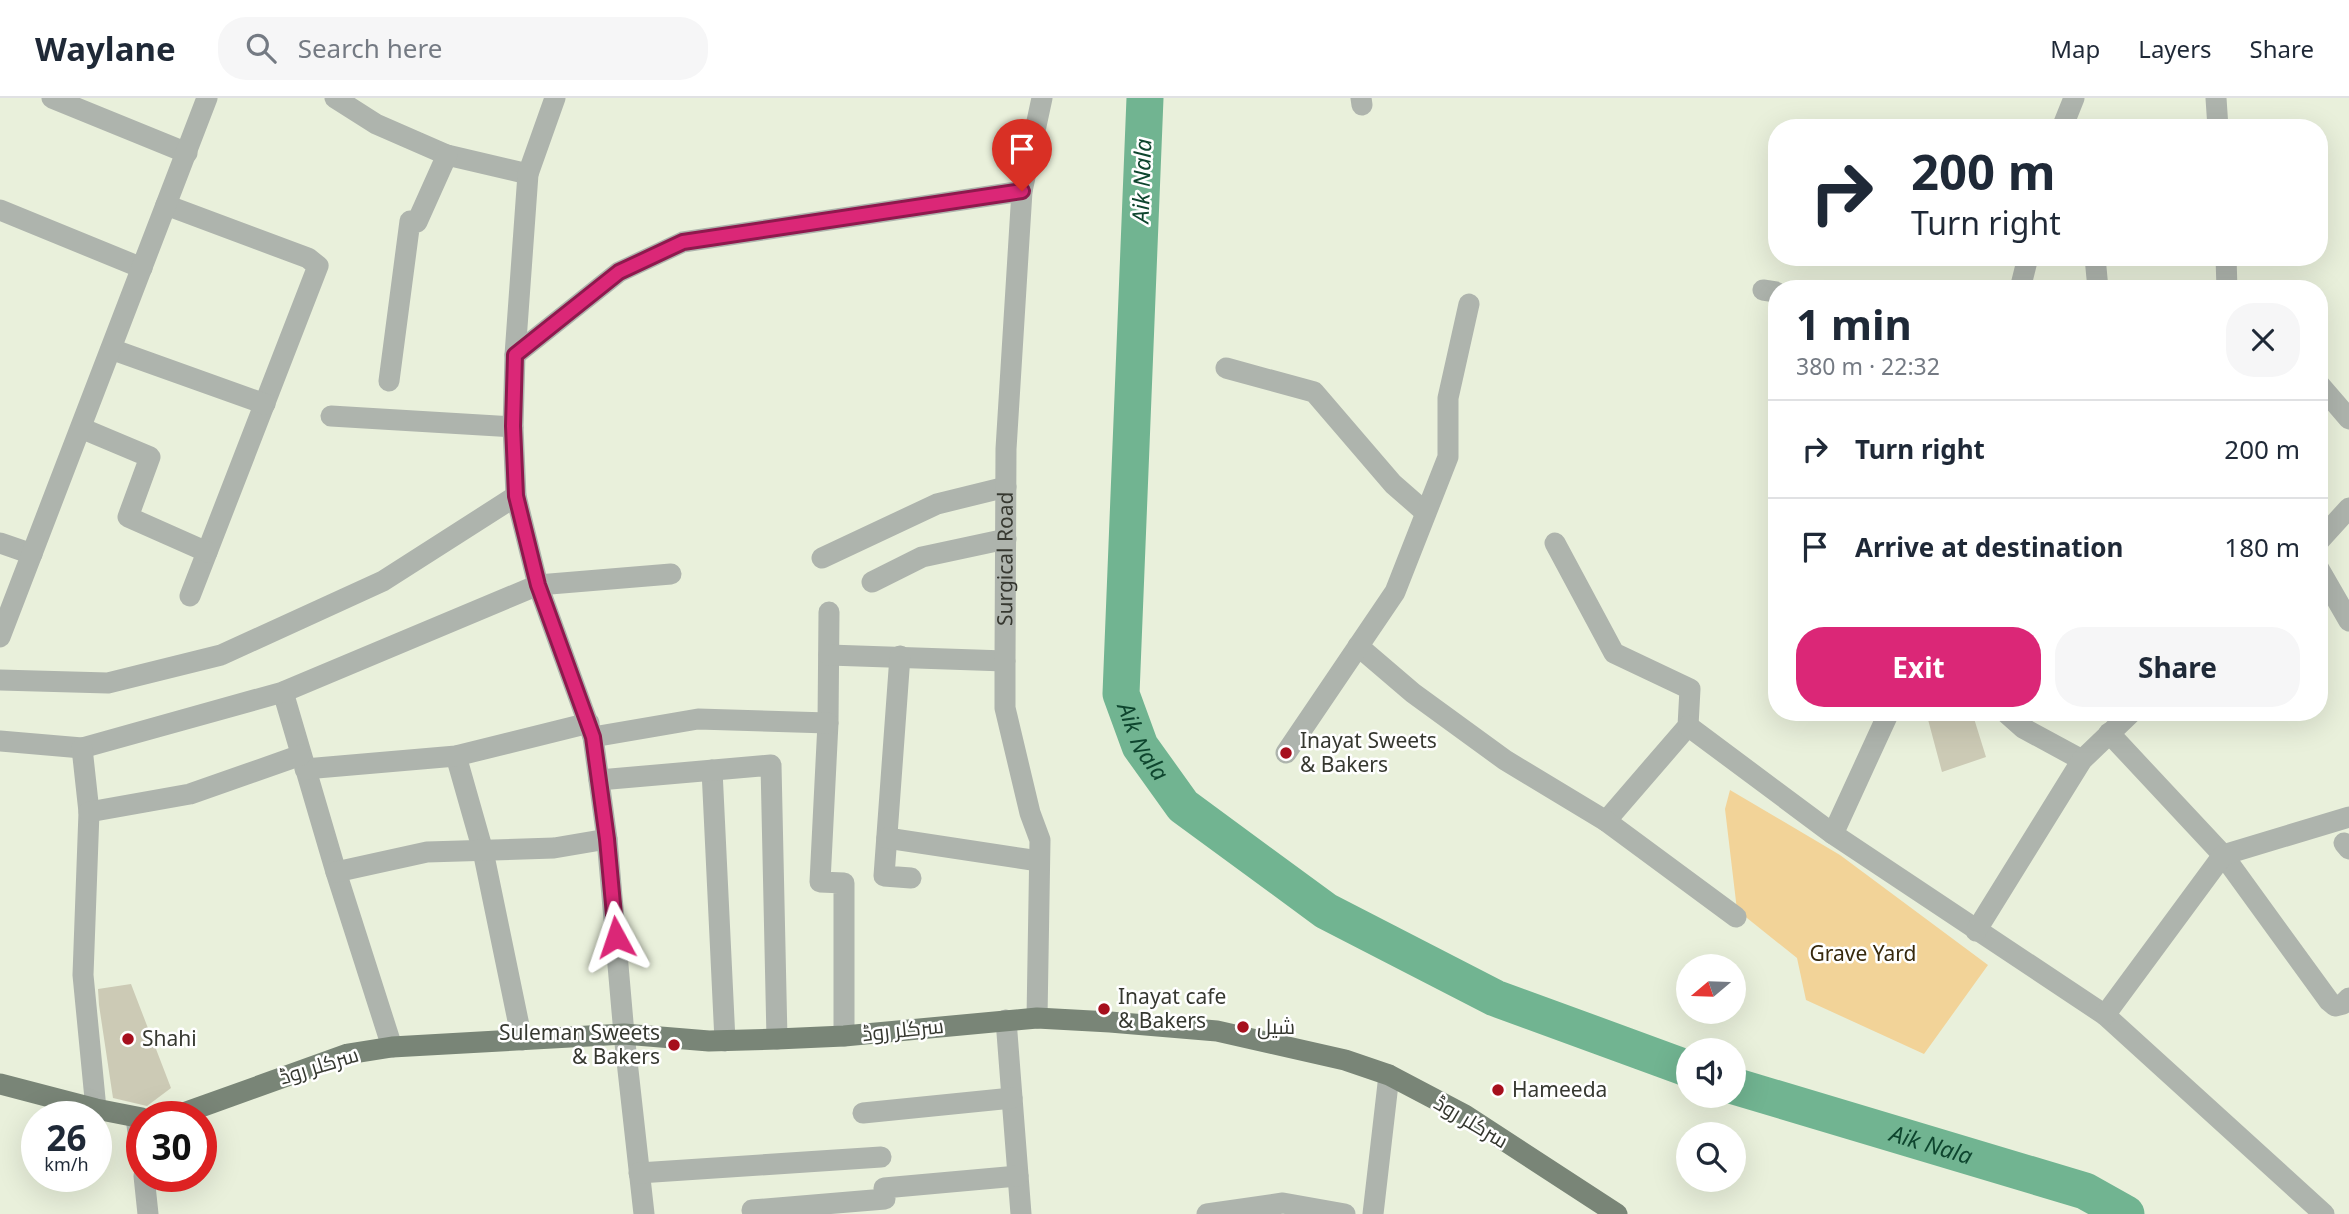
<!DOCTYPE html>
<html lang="en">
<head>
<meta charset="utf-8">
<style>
	:root { --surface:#fff; --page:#f6f6f7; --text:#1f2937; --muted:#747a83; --line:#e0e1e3; --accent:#db2777 }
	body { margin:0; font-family:"Noto Sans",Cairo,sans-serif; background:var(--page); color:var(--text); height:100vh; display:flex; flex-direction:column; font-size:26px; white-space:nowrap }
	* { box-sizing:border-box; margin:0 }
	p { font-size:23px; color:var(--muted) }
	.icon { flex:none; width:38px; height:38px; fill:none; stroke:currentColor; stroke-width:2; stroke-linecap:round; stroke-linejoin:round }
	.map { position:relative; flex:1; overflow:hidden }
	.sheet { position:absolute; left:1768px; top:182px; width:560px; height:441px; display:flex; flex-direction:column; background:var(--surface); border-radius:28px; box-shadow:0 7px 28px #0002 }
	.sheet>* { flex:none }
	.top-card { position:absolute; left:1768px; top:21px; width:560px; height:147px; border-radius:28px; box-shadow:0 7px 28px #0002; background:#fff; color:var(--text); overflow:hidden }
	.needle { width:46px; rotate:251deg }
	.tools { position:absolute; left:1676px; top:856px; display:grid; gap:14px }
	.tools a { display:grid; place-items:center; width:70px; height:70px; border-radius:50%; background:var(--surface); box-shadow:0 7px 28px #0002; font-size:35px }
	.speed { position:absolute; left:21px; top:1003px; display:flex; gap:14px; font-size:35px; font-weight:700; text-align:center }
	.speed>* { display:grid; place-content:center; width:91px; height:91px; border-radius:50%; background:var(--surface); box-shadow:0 7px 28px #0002; line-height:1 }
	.speed small { font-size:18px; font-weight:400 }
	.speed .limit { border:10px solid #d22; background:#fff; color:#111 }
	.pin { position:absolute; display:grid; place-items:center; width:60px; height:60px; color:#fff; margin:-72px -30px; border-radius:50% 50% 50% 0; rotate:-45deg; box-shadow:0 0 7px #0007 }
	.pin .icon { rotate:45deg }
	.me { position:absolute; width:77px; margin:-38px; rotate:355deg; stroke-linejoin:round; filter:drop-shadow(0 0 5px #0008) }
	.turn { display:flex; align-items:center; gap:24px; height:147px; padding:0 28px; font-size:32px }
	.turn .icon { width:91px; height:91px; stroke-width:2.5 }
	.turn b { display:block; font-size:49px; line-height:60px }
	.round { display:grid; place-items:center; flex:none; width:74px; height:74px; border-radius:28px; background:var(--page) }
	.summary { display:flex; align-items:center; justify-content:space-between; height:119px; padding:0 28px }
	h1 { font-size:42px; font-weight:700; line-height:52px }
	.cta { display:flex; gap:14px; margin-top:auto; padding:14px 28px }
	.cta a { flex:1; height:80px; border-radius:28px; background:var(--accent); color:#fff; font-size:28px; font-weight:700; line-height:80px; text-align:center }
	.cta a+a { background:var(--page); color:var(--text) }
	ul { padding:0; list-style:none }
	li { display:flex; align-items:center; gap:21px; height:98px; padding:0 28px; border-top:2px solid var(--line) }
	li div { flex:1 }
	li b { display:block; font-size:26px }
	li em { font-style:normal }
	header { display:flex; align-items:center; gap:42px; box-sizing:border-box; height:98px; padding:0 35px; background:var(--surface); border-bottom:2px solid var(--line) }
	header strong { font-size:33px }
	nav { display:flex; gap:38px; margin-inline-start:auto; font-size:24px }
	.search { width:490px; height:63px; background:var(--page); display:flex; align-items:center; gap:18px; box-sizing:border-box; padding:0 24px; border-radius:28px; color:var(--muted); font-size:26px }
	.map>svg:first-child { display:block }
</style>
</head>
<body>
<header>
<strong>Waylane</strong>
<div class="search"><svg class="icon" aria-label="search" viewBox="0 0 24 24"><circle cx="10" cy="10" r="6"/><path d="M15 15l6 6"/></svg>Search here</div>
<nav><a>Map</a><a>Layers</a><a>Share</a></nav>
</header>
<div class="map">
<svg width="2349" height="1116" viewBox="0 0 2349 1116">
	<rect width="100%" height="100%" fill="#e9f0db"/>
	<path fill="#f2d398" d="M 1730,692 L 1840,757 L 1988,867 L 1924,956 L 1806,902 L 1797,860 L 1737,812 L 1725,711 Z"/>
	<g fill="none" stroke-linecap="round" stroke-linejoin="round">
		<g stroke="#71b491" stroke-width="37">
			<path id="s1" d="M 1145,0 L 1121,596 L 1140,648 L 1183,708 L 1326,813 L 1495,900 L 1689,971"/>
			<path id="s2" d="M 1734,988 L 2085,1093 L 2126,1116"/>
		</g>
	</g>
	<path fill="#cccab5" d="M 1926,614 L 1972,614 L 1986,659 L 1942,674 Z
		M 131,886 L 171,990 L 147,1008 L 113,1000 L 99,907 L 98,891 Z"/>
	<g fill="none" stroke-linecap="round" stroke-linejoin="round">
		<g stroke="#aeb4ad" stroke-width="21">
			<path d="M 52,0 L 187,55"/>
			<path d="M 335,0 L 376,26 L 447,57 L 528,76"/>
			<path d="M 555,0 L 528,76 L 515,257 L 513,329 L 516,398 L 538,487 L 593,639 L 607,741 L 624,936 L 644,1116"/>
			<path d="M 1361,0 L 1362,7"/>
			<path d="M 2216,0 L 2218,30"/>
			<path d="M 2062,30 L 2074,0"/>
			<path d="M 166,107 L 308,160 L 318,168 L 190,498"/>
			<path d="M 0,112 L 142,170"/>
			<path d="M 2095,159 L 2098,191"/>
			<path d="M 2226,159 L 2227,191"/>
			<path d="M 2020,191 L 2028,159"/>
			<path d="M 1763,192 L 1776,194"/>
			<path d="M 111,251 L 265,306"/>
			<path d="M 515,257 L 619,174 L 683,144 L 1022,93"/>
			<path d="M 1226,270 L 1314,294 L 1393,386 L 1425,414"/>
			<path d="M 389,283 L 410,123 L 417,124 L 447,57"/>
			<path d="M 2319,286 L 2349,321"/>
			<path d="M 331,318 L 513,329"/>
			<path d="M 81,330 L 150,359 L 128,419 L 207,454"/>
			<path d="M 2319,443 L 2349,410"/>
			<path d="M 0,445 L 32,456"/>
			<path d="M 1555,445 L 1614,555 L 1690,591 L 1688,628 L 1606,723"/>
			<path d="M 822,460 L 937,406 L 1006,389"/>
			<path d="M 2319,471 L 2349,523"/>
			<path d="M 872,484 L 922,459 L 1006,441"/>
			<path d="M 829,514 L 828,625 L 820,784 L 844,785 L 844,938"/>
			<path d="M 0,539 L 207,0"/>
			<path d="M 1358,548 L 1413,595 L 1505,662 L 1606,723 L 1736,819"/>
			<path d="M 829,557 L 1005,563"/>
			<path d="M 900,558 L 884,778 L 911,780"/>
			<path d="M 0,582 L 108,585 L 221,557 L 383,483 L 516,398"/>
			<path d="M 283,594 L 336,774 L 392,949"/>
			<path d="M 2005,614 L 2023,630 L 2082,662"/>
			<path d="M 1688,628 L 1833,736 L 2105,917 L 2324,1116"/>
			<path d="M 2109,635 L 2223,757 L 2329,903 L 2335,908 L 2343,906 L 2349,900"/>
			<path d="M 593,639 L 698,621 L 828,625"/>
			<path d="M 0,643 L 82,650 L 283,594 L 538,487 L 671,476"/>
			<path d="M 82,650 L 89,714 L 83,877 L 96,1011"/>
			<path d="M 1286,655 L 1395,494 L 1448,359 L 1448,300 L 1469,206"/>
			<path d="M 456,658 L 483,753 L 522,942"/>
			<path d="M 305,671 L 456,658 L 589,625"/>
			<path d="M 712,672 L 725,943"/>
			<path d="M 599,682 L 771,667 L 777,941"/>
			<path d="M 89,714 L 190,696 L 301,657"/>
			<path d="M 1833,736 L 1889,614"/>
			<path d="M 887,740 L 1039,763"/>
			<path d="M 2344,745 L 2349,751"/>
			<path d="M 336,774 L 427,754 L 554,750 L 607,741"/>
			<path d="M 1976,833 L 2082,662 L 2132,614"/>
			<path d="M 2105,917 L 2223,757 L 2349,719"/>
			<path id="s3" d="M 1037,920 L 1040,742 L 1030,715 L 1005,610 L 1005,563 L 1006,351 L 1022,93 L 1042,0"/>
			<path d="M 1006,922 L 1021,1116"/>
			<path d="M 863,1015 L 1012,1000"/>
			<path d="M 136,1020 L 142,1063"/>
			<path d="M 639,1075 L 881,1059"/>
			<path d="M 144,1078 L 148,1116"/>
			<path d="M 752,1112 L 885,1101 L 884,1090 L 1018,1078"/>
			<path d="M 1207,1116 L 1283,1105 L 1345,1116"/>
			<path d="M 1373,1116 L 1389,977"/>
		</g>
		<path stroke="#798577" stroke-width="21" d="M 0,986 L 96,1011 L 142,1020
			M 155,1018 L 181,1016 L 348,956 L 392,949 L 624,936 L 709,943 L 777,941 L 844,938 L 1037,920 L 1110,924 L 1217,933 L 1345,962 L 1389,977 L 1465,1017 L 1617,1116"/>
	</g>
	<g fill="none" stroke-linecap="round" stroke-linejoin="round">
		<defs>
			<path id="route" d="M 616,839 L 607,741 L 593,639 L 538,487 L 516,398 L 513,328 L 515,257 L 619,174 L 683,144 L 1022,93"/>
		</defs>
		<use href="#route" stroke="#8e194d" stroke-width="18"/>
		<use href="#route" stroke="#db2777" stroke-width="12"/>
	</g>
	<g fill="#a60f1d" stroke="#fff" stroke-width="2.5">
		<circle cx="1286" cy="655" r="7"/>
		<circle cx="1104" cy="911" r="7"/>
		<circle cx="1243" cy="929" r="7"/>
		<circle cx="128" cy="941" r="7"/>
		<circle cx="674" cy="947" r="7"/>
		<circle cx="1498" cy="992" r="7"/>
	</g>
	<g text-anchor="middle" stroke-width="5" stroke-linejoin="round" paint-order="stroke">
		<g font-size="21" fill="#363830" stroke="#fff">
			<text dy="7" stroke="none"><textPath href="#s3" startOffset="464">Surgical Road</textPath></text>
			<text transform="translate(903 932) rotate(-6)" y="7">سرکلر روڈ</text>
			<text transform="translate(319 968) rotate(-17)" y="7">سرکلر روڈ</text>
			<text transform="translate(1471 1024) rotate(31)" y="7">سرکلر روڈ</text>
		</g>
		<g font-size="21" fill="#363830" stroke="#fff" text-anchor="start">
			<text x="1300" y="650">Inayat Sweets<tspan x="1300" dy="24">&amp; Bakers</tspan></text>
			<text x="1118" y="906">Inayat cafe<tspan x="1118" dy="24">&amp; Bakers</tspan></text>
			<text x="1257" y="936">شیل</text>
			<text x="660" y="942" text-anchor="end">Suleman Sweets<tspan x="660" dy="24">&amp; Bakers</tspan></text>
			<text x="142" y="948">Shahi</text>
			<text x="1512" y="999">Hameeda</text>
		</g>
		<g font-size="21" fill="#37290d" stroke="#fff">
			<text x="1863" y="863">Grave Yard</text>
		</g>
		<g font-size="23" font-style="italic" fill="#0e452e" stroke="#fff">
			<text transform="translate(1142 83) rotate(-88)" y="8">Aik Nala</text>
			<text dy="8" stroke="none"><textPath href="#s1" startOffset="649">Aik Nala</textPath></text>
			<text dy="8" stroke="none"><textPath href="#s2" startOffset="206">Aik Nala</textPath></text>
		</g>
	</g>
</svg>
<div class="tools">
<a><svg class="needle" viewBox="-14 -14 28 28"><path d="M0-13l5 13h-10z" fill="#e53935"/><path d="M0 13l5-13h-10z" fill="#747a83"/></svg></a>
<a><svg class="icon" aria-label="sound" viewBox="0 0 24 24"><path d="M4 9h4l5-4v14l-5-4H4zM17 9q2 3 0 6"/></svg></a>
<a><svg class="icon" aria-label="search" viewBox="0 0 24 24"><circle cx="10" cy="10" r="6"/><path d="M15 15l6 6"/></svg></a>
</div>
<div class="speed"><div>26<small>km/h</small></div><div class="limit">30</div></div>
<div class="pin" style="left:1022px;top:93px;background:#d93025"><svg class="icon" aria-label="arrive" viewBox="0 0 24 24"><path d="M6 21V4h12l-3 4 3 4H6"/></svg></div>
<svg class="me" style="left:616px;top:839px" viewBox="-20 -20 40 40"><path d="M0-17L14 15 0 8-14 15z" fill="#db2777" stroke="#fff" stroke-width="4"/></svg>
<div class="top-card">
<div class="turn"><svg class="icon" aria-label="right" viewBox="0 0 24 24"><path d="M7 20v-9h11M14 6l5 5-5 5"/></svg><div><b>200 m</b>Turn right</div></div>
</div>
<section class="sheet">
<div class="summary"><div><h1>1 min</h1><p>380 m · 22:32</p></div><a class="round"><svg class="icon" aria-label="close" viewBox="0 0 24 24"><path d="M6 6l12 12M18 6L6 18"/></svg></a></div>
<ul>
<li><svg class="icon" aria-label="right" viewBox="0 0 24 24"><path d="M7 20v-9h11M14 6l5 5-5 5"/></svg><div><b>Turn right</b></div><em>200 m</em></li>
<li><svg class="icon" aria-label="arrive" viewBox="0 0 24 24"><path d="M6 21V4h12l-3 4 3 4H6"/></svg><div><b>Arrive at destination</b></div><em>180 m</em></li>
</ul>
<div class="cta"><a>Exit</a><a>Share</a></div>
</section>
</div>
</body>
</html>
